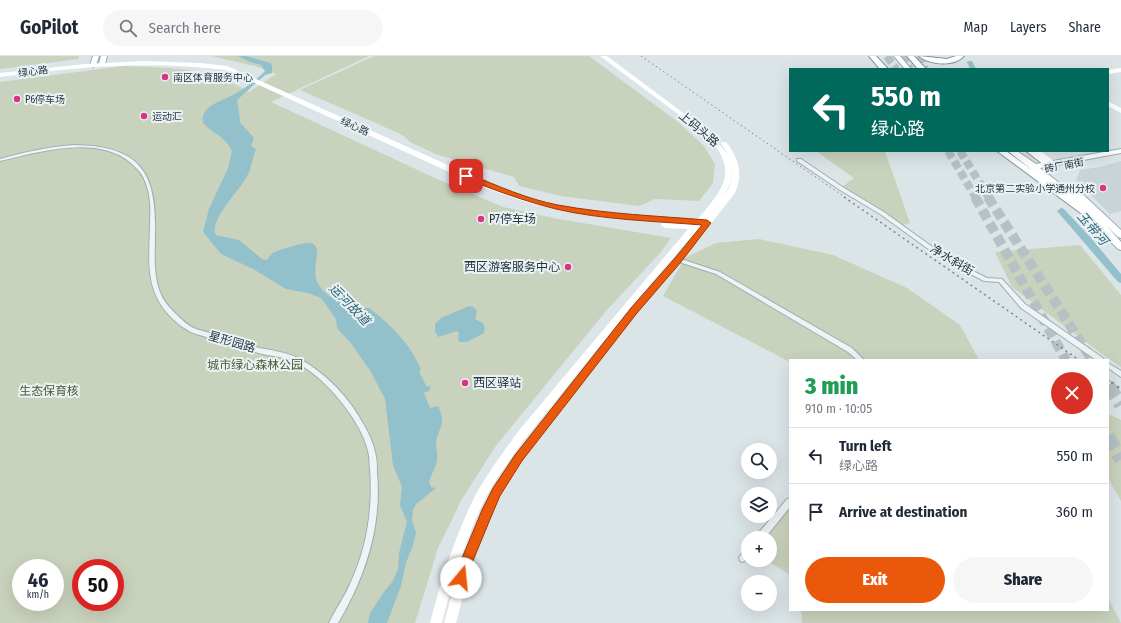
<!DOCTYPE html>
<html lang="en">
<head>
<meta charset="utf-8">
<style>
	:root { --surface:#fff; --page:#f6f6f7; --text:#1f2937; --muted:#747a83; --line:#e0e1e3; --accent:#ea580c }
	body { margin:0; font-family:"Fira Sans Condensed","Noto Sans SC",sans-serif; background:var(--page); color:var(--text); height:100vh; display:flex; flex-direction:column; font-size:15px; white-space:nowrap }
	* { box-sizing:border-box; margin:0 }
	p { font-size:13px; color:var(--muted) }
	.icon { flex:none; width:22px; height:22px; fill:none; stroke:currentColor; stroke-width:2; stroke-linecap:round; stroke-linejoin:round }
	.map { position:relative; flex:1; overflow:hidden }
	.details { position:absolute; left:789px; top:303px; width:320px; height:252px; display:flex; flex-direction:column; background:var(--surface); border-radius:0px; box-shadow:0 4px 16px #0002 }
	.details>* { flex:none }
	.top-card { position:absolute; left:789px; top:12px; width:320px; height:84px; border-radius:0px; box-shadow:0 4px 16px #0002; background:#00695c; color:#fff; overflow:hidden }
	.tools { position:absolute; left:741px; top:387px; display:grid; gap:8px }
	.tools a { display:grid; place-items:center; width:36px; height:36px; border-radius:50%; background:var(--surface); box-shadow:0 4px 16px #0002; font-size:20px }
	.speed { position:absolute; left:12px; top:503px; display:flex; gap:8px; font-size:20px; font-weight:700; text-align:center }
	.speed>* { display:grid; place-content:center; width:52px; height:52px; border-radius:50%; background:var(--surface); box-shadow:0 4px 16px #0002; line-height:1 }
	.speed small { font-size:10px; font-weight:400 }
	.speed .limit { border:6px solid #d22; background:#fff; color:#111 }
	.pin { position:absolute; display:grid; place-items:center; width:34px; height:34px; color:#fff; margin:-17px; border-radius:8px; box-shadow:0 2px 6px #0006 }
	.me { position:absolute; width:44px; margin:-22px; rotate:17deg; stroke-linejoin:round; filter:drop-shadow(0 0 3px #0008) }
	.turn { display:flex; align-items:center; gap:14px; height:84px; padding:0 16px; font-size:18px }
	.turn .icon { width:52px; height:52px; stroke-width:2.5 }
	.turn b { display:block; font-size:28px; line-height:34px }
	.round { display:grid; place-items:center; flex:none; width:42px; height:42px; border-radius:21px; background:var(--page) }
	.overview { display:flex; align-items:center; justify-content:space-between; height:68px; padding:0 16px }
	h1 { font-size:24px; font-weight:800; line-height:30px; color:#1e9e55 }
	.button { display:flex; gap:8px; margin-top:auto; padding:8px 16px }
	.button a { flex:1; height:46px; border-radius:24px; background:var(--accent); color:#fff; font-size:16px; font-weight:800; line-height:46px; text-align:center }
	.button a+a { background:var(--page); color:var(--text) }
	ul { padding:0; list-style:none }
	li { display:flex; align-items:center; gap:12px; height:56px; padding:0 16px; border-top:1px solid var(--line) }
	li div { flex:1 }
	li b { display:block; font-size:15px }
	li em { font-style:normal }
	header { display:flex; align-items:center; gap:24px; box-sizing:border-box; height:56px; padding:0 20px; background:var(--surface); border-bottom:1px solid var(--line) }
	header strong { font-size:19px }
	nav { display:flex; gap:22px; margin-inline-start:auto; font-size:14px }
	.search { width:280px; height:36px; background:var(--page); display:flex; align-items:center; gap:10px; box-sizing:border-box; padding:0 14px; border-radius:22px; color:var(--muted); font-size:15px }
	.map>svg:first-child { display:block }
</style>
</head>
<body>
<header>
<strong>GoPilot</strong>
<div class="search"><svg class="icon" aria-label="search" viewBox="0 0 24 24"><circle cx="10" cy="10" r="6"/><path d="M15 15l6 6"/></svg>Search here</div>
<nav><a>Map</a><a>Layers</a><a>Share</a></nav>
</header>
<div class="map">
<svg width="1121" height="567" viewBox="0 0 1121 567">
	<rect width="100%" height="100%" fill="#dbe4e7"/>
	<path fill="#c9d4d9" d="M 1121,105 L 1121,155 L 1110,158 L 1076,124 L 1080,114 L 1100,111 Z"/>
	<path fill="#c9d2bc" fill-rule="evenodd" d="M 0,0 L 79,0 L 78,3 L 0,13 Z
		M 212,0 L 369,0 L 271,46 L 435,122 L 503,151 L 553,162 L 671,182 L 661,196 L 606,255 L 495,391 L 462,443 L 438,492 L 415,567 L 0,567 L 0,26 L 124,10 L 170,12 L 216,18 L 249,36 L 276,18 L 258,11 ZM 21,512 L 55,512 L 55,546 L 21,546 ZM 81,512 L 115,512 L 115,546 L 81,546 Z
		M 374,0 L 589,0 L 678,66 L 704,90 L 715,108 L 713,127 L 699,145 L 655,143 L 639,150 L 561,140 L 519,130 L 514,121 L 438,99 L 410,86 L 404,80 L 376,67 L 300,34 Z
		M 816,95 L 885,95 L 910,167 L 902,169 L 842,131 L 854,122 Z
		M 759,183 L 833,199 L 907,232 L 960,269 L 979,304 L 790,304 L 790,306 L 663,240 L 685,202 L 716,187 Z
		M 1080,189 L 1121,239 L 1121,311 L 1102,298 L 1012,231 L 995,196 Z
		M 1108,358 L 1121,364 L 1121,445 L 1108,422 Z
		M 790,442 L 790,519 L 766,504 L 770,504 L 770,482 L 751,482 Z
		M 1108,542 L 1121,567 L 802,567 L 801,554 L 1108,554 Z"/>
	<path fill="#93c1cb" d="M 238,0 L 246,0 L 271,7 L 272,10 L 272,17 L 265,19 L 237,44 C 238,51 240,59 240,66 L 254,82 L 251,90 L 256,93 C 252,102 252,112 247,120 C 241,133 208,165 216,179 L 239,184 L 262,203 L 267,204 C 269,201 271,198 273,197 C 279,193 305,186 311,187 C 315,188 316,191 317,194 C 317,203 314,215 316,223 C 322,242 351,253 369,252 C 389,267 412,289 421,314 L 419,316 L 427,331 L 430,330 L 430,334 L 424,337 L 430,352 L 438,350 C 447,369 439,370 436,386 C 436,393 438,399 437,405 C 436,411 431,419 429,426 L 431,431 L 436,432 L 416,448 L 413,454 L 412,464 L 416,477 L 413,489 L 406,507 L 401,530 L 387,567 L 368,567 L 370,557 L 384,536 L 392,526 L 398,513 L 399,497 L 407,466 L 400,449 L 402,431 L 393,409 L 385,343 L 371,316 L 350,286 L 342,278 L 337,272 L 336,263 L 321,242 L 308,237 L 286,233 L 253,213 L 221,198 L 203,176 L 209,153 L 228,112 L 232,95 C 226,81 212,77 203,67 C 199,50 224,44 235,38 C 245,32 258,23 265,15 L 261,9 L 250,6 Z
		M 469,250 L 473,251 L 477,255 L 475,263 L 483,267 L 485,272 L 484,277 L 467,286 L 459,286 L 458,283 L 459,277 L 457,275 L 438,281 L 435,275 L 435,268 L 441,262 Z"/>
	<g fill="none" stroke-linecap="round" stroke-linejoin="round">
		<path fill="#93c1cb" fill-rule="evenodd" d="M 968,5 L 972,5 L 976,13 L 970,13 L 967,6 Z
			M 1061,152 L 1064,153 L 1091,182 L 1121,218 L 1121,227 L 1118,226 L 1057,155 Z"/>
		<path stroke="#b6c1c5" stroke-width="8" stroke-dasharray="8 4" stroke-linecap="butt" d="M 887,0 L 896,13
			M 902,0 L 910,13
			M 919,0 L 925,13
			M 948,95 L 976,142
			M 960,95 L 989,142"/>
		<path stroke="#b6c1c5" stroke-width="10" stroke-dasharray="10 5" stroke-linecap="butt" d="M 975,141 L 1066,304
			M 988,141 L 1092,304"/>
		<path stroke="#b6c1c5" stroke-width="14" stroke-dasharray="14 6" stroke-linecap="butt" d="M 1108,329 L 1121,349
			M 1108,380 L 1121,404"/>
		<defs>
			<path id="street" d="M 73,89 C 139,90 157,114 155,179 C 155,198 153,218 160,236 C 163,245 170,252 176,258 C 182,264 188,270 196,273 C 214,278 232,285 251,290 C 266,294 284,295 298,302 C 327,318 349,341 365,371 C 369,378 373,387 375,396 C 377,403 377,410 377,417 C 382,470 365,522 338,567 L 329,567 C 335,554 344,542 350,528 C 367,492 373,453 370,413 C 369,407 370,401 368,395 C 364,378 353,361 342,347 C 329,330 308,310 288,303 C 281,301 274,300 267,299 C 245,294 224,287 203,280 C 197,278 191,277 186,273 C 180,270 174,264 169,259 C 143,231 150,199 150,164 C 151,151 150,137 145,125 C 142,117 137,113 131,107 C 98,78 38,96 0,105 L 0,103 C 24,96 48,91 73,89 Z
				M 797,103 L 801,103 L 844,132 L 884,156 L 949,203 L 987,222 L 1002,223 L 1025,248 L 1103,302 L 1104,304 L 1096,304 L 1021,252 L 999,226 L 984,225 L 945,205 L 880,158 L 840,134 L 797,105 Z
				M 678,202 L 720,216 L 852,292 L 864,304 L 857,304 L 848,296 L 716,218 L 676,205 L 675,204 Z
				M 1108,307 L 1121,315 L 1121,321 L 1108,312 Z
				M 790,442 L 790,451 L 765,482 L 756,482 L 757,479 L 787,443 Z
				M 748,493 L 748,502 L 743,506 L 740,505 L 739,502 C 741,498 744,495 748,493 Z"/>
			<path id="primary" d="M 93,0 L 99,0 L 96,9 L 93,11 L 90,9 Z
				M 101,0 L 107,0 L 105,8 L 102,10 L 99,8 Z
				M 894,0 L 900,0 L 911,13 L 905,13 Z
				M 1121,93 L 1121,97 L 1040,112 L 1072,137 L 1069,134 L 1070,132 L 1076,132 L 1121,174 L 1121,182 L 1118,181 L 1106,169 L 1121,186 L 1121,194 L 1118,193 L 1066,141 L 1008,95 L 1017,95 L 1036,108 Z"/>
			<path id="highway" d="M 869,0 L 876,0 L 888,13 L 880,13 Z
				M 907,0 L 914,0 L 926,13 L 918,13 Z
				M 919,0 L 947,3 L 956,0 L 964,0 C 954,11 930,9 919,0 Z
				M 997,95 L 1006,95 L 1096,160 L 1098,162 L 1096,164 L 1090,164 Z
				M 1026,95 L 1035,95 L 1051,106 L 1052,112 L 1051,114 L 1045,114 L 1044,109 Z"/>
		</defs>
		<use href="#street" stroke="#a0adb1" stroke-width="2"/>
		<use href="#primary" stroke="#9aadb4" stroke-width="2"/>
		<use href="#highway" stroke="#82979f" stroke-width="2"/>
		<use href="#street" fill="#eef3f5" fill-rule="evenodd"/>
		<path fill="#fff" fill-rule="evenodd" d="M 600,0 L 607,0 L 710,77 L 728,99 L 721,87 L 722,86 L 726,86 C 738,101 744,118 735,137 L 681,206 L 637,256 L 523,405 L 501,440 L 486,471 L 472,507 L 456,567 L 444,567 L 460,507 L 477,465 L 493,432 L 515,399 L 631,252 L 675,202 L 697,174 L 636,245 L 528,379 C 511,402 493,426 481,451 C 464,488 452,528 442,567 L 430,567 C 441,525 454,483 473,444 C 486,419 504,395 520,373 L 688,173 L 665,172 L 661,169 L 662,167 L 693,168 C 644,164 594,162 547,151 C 525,147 504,138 482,131 L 226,14 C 150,4 75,11 0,21 L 0,17 L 85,8 L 143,5 L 200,7 L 227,10 L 488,127 C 507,134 526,142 545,146 C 595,158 646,159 697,164 C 724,132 740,115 706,79 ZM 732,109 C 733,121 731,131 724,140 L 732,123 Z
			M 1121,12 L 1121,16 L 1108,18 L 1108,14 Z
			M 1108,45 L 1121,52 L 1121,57 L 1108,50 Z
			M 1034,95 L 1041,95 L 1056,107 L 1053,109 L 1051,108 Z"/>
		<use href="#primary" fill="#fff" fill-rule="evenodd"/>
		<use href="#highway" fill="#fff" fill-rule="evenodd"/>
		<path stroke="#748992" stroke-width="1" stroke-dasharray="1.5 3" stroke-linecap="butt" d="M 641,0 L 846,142"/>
		<path stroke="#748992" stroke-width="1.5" stroke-dasharray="2 3.5" stroke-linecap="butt" d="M 844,141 L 1079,304
			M 1108,324 L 1112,327"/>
		<path stroke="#748992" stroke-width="2" stroke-dasharray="2.5 5" stroke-linecap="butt" d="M 1111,326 L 1121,333"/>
	</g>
	<path fill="#ea580c" stroke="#983908" d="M 464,118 L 469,118 C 498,130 527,143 558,149 C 607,158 658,160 707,164 L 711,167 L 681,206 L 637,257 L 522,405 L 500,440 L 491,461 L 472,507 L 466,526 L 461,528 L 457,526 L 455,522 L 460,507 L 482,454 L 493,432 L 515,399 L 631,252 L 675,202 L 702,169 C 654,165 603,164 556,153 C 524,145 494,134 464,122 Z"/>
	<g fill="#d93484" stroke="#ebf2f5" stroke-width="1.5">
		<circle cx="165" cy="21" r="4"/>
		<circle cx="17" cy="43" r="4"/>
		<circle cx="144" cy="60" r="4"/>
		<circle cx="1103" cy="132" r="4"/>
		<circle cx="481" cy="163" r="4"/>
		<circle cx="568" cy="211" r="4"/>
		<circle cx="465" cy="327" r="4"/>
	</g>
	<g text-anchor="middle" stroke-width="4" stroke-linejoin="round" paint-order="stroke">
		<g font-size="10" fill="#24373f" stroke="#ebf2f5">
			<text transform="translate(33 15) rotate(-7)" y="4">绿心路</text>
			<text transform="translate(355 70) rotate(24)" y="4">绿心路</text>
			<text transform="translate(1064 109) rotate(-11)" y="4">砖厂南街</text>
		</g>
		<g font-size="10" fill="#24373f" stroke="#ebf2f5" text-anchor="start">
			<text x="173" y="25">南区体育服务中心</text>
			<text x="25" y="47">P6停车场</text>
			<text x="152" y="64">运动汇</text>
			<text x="1095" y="136" text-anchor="end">北京第二实验小学通州分校</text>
		</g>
		<g font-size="12" fill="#24373f" stroke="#ebf2f5">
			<text transform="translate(699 73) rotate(40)" y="4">上码头路</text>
			<text transform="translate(952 204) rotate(31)" y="4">净水斜街</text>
			<text transform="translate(232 286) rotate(16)" y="4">星形园路</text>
		</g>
		<g font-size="12" fill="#24373f" stroke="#ebf2f5" text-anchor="start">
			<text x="489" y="167">P7停车场</text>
			<text x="560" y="215" text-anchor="end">西区游客服务中心</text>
			<text x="473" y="331">西区驿站</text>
		</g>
		<g font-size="12" fill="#475b30" stroke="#ebf2f5">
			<text x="255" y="313">城市绿心森林公园</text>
			<text x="49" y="339">生态保育核</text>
		</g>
		<g font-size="13" font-style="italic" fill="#2b6575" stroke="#ebf2f5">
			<text transform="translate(1093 172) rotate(49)" y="5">玉带河</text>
			<text transform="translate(350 248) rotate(46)" y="5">运河故道</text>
		</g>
	</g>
</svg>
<div class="tools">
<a><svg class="icon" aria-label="search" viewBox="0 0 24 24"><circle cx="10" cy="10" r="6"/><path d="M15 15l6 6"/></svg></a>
<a><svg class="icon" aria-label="layers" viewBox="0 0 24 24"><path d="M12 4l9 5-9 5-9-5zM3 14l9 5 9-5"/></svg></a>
<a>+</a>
<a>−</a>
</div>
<div class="speed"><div>46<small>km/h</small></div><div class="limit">50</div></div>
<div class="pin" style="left:466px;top:120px;background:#d93025"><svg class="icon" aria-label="arrive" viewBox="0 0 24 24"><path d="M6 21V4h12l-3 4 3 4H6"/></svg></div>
<svg class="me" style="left:461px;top:522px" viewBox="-20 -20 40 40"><circle r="19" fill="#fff"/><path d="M0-13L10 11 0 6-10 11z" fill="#ea580c"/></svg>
<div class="top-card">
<div class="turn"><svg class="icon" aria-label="left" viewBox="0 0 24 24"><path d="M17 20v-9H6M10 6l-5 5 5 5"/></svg><div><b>550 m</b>绿心路</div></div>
</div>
<section class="details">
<div class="overview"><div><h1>3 min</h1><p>910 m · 10:05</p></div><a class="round" style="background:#d93025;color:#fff"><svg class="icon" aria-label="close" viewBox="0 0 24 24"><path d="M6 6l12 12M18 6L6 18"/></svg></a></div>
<ul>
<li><svg class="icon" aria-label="left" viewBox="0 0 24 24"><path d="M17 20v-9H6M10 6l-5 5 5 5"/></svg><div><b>Turn left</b><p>绿心路</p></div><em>550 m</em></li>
<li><svg class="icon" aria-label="arrive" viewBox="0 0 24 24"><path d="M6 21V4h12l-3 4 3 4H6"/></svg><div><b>Arrive at destination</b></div><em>360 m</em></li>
</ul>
<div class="button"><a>Exit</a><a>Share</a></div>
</section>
</div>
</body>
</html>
